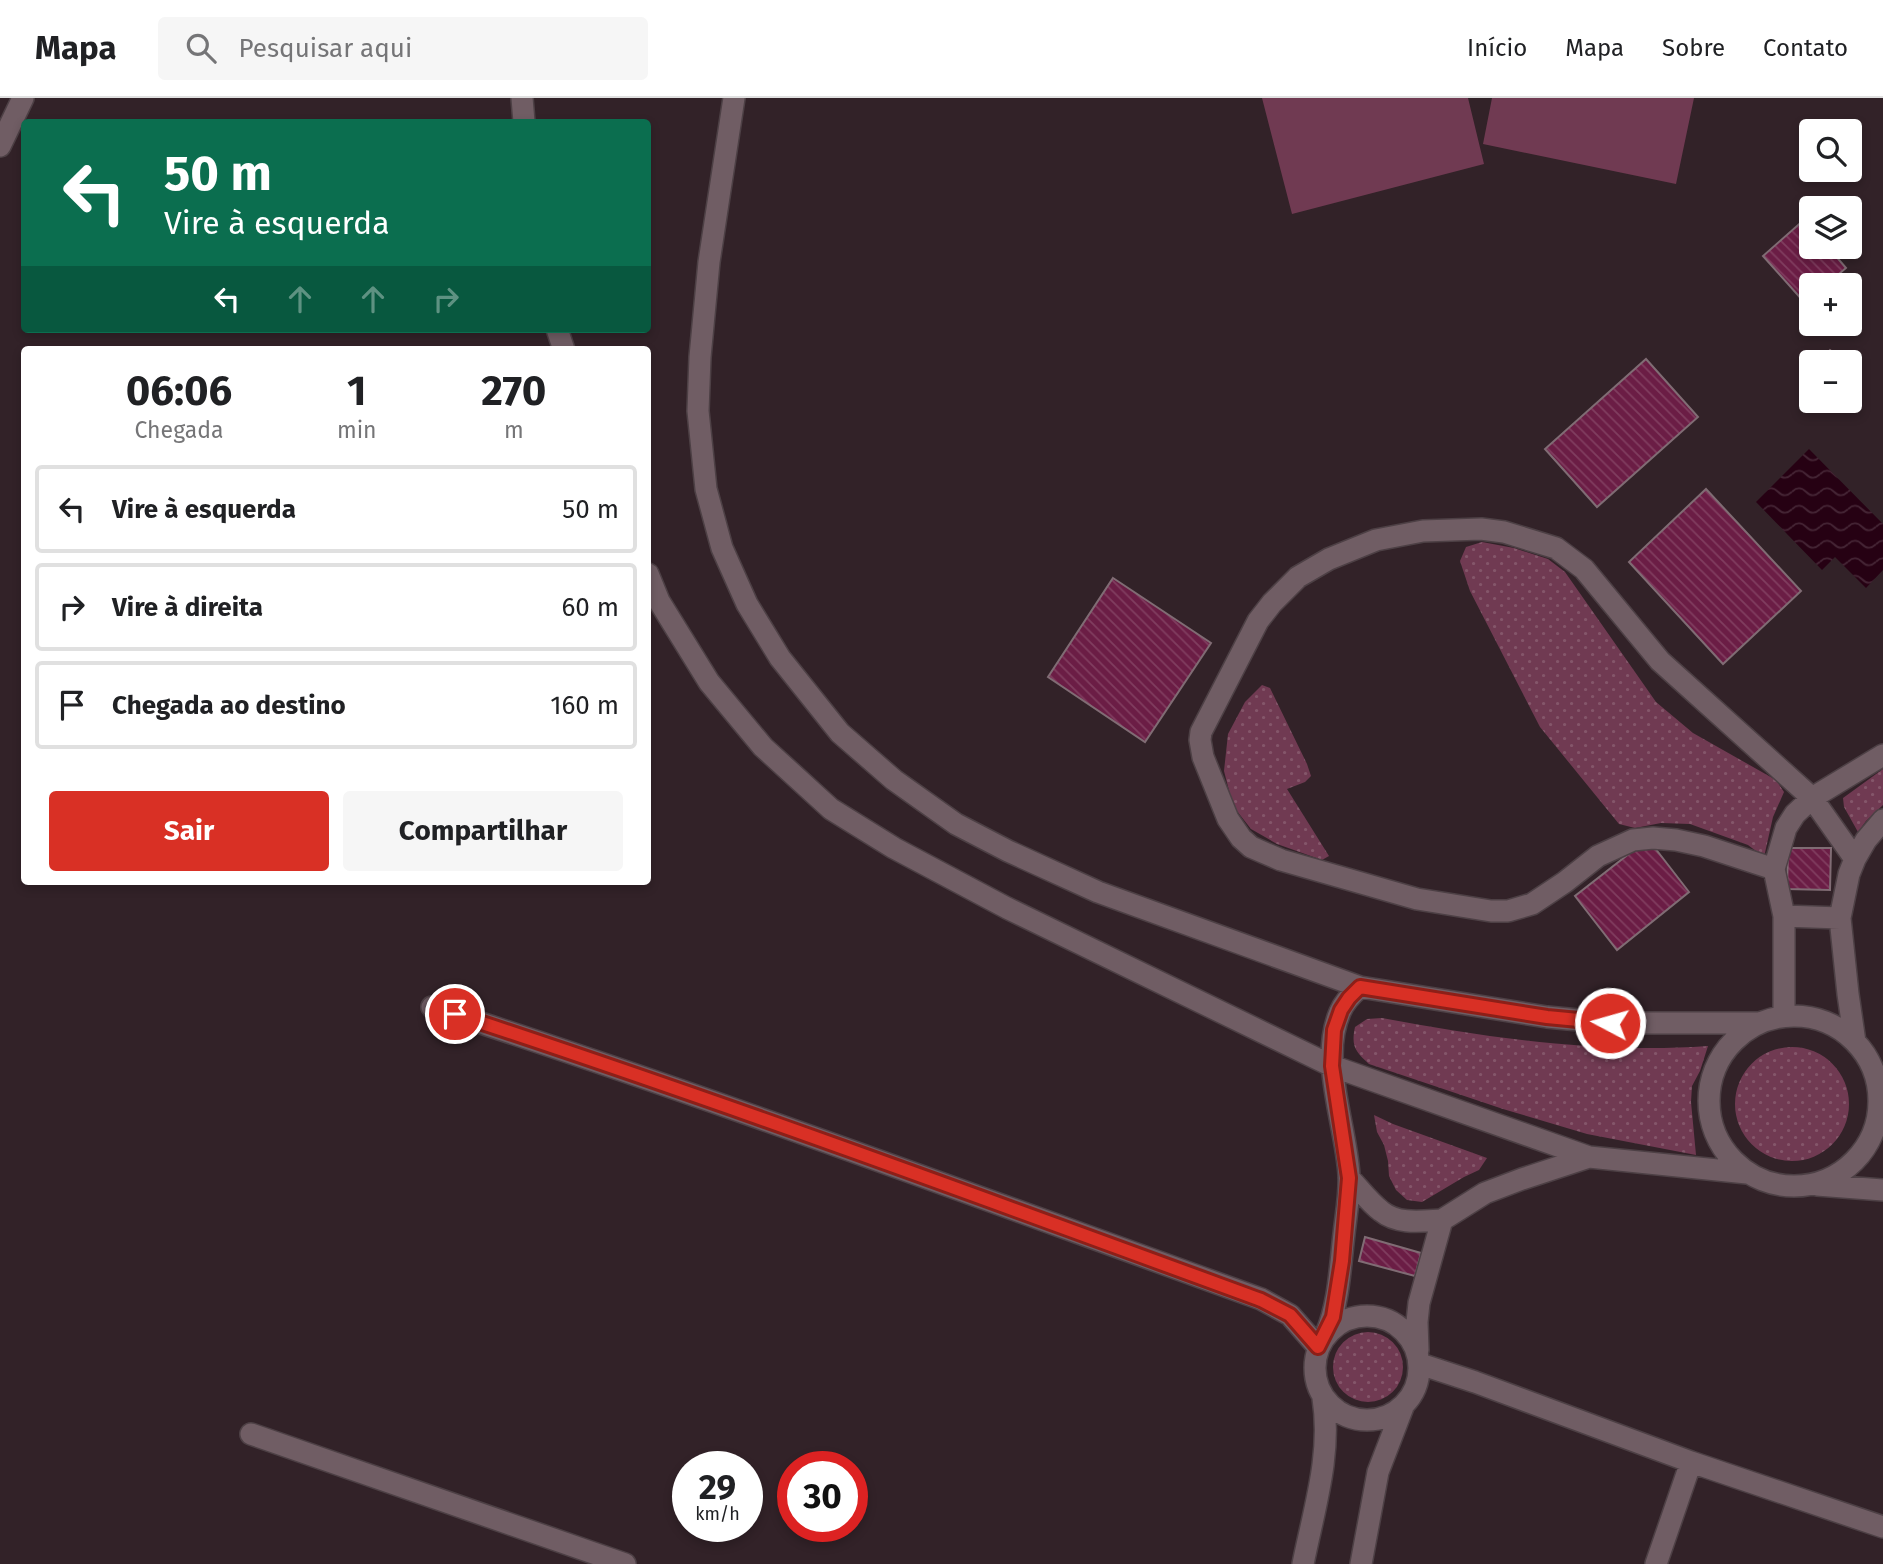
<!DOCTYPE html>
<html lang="pt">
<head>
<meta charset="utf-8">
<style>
	:root { --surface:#fff; --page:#f6f6f6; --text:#202124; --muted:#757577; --line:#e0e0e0; --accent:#d93025 }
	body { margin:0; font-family:"Fira Sans",sans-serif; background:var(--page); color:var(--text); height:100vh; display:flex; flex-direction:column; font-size:26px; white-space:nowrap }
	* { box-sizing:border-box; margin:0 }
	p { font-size:23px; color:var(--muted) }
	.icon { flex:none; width:38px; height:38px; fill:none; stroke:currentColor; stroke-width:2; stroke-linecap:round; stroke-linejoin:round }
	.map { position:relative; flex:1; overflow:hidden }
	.side { position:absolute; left:21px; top:248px; width:630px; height:539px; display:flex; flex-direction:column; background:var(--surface); border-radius:7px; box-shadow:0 4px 10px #0003 }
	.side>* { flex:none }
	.top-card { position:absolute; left:21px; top:21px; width:630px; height:214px; border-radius:7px; box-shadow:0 4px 10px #0003; background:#0b6e4f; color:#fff; overflow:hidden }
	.tools { position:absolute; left:1799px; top:21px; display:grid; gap:14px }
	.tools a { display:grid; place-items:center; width:63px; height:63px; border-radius:7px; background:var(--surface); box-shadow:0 4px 10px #0003; font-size:35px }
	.speed { position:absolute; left:672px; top:1353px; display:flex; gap:14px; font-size:35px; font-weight:700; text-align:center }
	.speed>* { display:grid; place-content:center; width:91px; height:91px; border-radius:50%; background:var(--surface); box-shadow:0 4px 10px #0003; line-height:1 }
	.speed small { font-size:18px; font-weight:400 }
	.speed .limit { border:10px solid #d22; background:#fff; color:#111 }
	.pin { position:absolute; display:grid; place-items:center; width:60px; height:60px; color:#fff; margin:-30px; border:4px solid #fff; border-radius:50%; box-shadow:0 2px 7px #0007 }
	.me { position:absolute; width:77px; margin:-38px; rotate:276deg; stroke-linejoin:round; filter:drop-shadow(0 0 5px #0008) }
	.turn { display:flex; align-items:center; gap:24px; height:147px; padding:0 28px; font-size:32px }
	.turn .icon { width:91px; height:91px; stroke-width:2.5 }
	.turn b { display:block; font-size:49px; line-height:60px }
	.lanes { display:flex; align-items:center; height:66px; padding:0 28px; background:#0003; justify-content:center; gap:35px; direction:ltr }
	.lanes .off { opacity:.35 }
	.eta { display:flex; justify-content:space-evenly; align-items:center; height:119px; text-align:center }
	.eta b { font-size:42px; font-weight:700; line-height:49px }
	.cta { display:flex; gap:14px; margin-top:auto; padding:14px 28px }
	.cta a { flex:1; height:80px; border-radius:7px; background:var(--accent); color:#fff; font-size:28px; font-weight:700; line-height:80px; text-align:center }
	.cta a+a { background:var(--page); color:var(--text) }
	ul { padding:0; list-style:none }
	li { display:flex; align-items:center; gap:21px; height:88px; margin:0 14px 10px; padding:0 14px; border:4px solid var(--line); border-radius:7px }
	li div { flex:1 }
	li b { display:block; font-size:26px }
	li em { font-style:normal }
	header { display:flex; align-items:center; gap:42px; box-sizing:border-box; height:98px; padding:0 35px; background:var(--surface); border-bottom:2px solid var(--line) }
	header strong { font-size:33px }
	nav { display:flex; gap:38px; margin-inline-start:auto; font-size:24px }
	.search { width:490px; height:63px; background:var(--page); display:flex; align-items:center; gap:18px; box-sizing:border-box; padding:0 24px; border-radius:7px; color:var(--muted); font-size:26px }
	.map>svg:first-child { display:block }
</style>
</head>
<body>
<header>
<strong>Mapa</strong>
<div class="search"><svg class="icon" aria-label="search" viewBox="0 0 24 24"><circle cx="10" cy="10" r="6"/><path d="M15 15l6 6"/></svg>Pesquisar aqui</div>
<nav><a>Início</a><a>Mapa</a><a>Sobre</a><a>Contato</a></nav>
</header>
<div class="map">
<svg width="1883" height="1466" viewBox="0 0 1883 1466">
	<defs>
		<pattern id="grass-dots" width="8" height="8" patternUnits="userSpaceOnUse" patternTransform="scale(1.75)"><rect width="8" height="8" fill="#703a52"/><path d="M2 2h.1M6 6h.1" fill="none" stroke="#84566a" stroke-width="1.8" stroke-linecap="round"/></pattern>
		<pattern id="water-waves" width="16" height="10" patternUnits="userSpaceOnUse" patternTransform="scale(1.75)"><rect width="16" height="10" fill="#260113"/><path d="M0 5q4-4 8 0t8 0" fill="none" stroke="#452535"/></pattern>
		<pattern id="building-back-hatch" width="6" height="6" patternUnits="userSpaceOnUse" patternTransform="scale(1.75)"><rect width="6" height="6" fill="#6b1d45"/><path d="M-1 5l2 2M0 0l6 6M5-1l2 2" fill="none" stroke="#803d5f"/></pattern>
	</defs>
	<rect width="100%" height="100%" fill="#322228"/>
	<path fill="url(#grass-dots)" d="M 1482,444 L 1514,450 L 1548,461 L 1565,474 L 1656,604 L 1693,635 L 1776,682 L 1784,694 L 1773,719 L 1764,759 L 1748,747 L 1690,726 L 1661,725 L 1635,730 L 1619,726 L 1540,629 L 1470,493 L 1460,463 L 1466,449 Z
		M 1262,587 L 1270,590 L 1307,666 L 1311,678 L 1305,684 L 1287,691 L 1329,758 L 1322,762 L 1277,746 L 1251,731 L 1233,708 L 1224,673 L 1228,636 L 1245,604 Z
		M 1883,671 L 1883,707 L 1866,723 L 1858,734 L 1844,709 L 1843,700 Z
		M 1382,920 C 1489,940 1599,956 1708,948 L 1700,973 L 1692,988 L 1691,1004 L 1696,1057 L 1587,1036 L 1503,1011 L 1369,966 C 1355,953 1351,948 1355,929 L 1367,921 Z
		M1735 1006a57 57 0 1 1 114 0a57 57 0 1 1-114 0Z
		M 1374,1017 L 1393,1026 L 1487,1060 L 1479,1072 L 1464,1079 L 1422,1104 L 1407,1102 L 1396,1092 L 1389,1078 L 1388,1063 L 1384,1047 L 1377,1034 Z
		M1333 1269a35 35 0 1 1 70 0a35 35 0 1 1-70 0Z"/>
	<path fill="#703a52" d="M 1262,0 L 1468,0 L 1484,66 L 1292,116 Z
		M 1492,0 L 1694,0 L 1676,86 L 1483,46 Z"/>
	<path fill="url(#water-waves)" d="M 1809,351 L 1883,426 L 1883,472 L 1866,490 L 1835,459 L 1822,472 L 1756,404 Z"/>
	<path fill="url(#building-back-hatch)" stroke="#806c74" stroke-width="2" d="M 1805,121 L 1811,129 L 1811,149 L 1828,149 L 1846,170 L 1826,187 L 1811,187 L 1811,200 L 1805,205 L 1763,158 Z
		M 1830,252 L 1845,264 L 1819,264 Z
		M 1646,261 L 1698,319 L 1597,409 L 1545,351 Z
		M 1706,391 L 1801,493 L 1723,566 L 1629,464 Z
		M 1113,480 L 1211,545 L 1145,644 L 1048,579 Z
		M 1648,741 L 1689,794 L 1617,852 L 1575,798 Z
		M 1788,750 L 1831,750 L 1830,792 L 1787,791 Z
		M 1365,1139 L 1421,1155 L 1415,1178 L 1359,1163 Z"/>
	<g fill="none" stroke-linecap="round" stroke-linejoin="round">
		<defs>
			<path id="minor" d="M 522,0 L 524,24
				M 734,0 L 709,164 L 700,259 L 698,313 L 706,391 L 722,450 L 747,506 L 780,560 L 840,635 L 894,682 L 956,726 L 1008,753 L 1098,794 L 1360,889 L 1547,919 L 1610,925 L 1758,925
				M 0,48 L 23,0
				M 557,231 L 564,252
				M 648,476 L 659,503 L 709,584 L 763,649 L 831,711 L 894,750 L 1007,810 L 1332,968 L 1589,1059 L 1747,1075
				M 1774,771 L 1704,748 L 1676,742 L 1653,740 L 1633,742 L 1598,758 L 1565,784 L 1532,806 L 1508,813 L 1491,813 L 1417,801 L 1281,762 L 1251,749 L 1241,740 L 1228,721 L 1203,659 L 1200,642 L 1201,634 L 1258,523 L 1272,505 L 1298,479 L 1329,461 L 1376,442 L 1423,433 L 1481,431 L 1504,434 L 1556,450 L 1584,471 L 1660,563 L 1812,700 L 1855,761
				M 1784,818 L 1840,820
				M 432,909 C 711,999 986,1102 1261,1201 L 1290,1217 L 1318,1249
				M1709 1003a85 85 0 1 1 170 0a85 85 0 1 1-170 0Z
				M 1784,918 L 1784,818 L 1774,771 L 1786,730 L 1795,716 L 1812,700 L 1883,657
				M 1855,944 L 1848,896 L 1840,820 L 1849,776 L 1855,761 L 1866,742 L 1883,722
				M 1349,1080 C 1359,1090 1369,1104 1381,1113 C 1398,1127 1422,1123 1442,1122
				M 1817,1087 L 1883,1092
				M1315 1270a52 52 0 1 1 104 0a52 52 0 1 1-104 0Z
				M 1326,1236 C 1339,1205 1340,1170 1344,1136 C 1346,1117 1350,1096 1349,1077 C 1346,1026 1319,963 1340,914 C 1344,904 1352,896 1360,889
				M 1418,1252 L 1417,1224 L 1419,1205 L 1442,1122 L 1485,1095 L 1522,1081 L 1589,1059
				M 1420,1266 L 1475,1284 L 1691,1364 L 1883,1429
				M 251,1336 L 625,1466
				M 1303,1466 C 1314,1411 1332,1356 1323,1300
				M 1361,1466 L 1378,1374 L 1403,1309
				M 1656,1466 L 1691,1364"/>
		</defs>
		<use href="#minor" stroke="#4d4045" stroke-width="24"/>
		<use href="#minor" stroke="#705d64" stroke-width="21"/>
	</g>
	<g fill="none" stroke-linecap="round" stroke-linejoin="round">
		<defs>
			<path id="route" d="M 455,916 C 726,1005 994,1104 1261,1202 L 1290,1217 L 1318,1249 L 1333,1219 L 1342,1163 L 1349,1080 L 1332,968 L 1334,932 L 1341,912 L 1349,900 L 1360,889 L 1547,919 L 1610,925"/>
		</defs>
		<use href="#route" stroke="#8d1f18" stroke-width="18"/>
		<use href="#route" stroke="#d93025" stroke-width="12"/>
	</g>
</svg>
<div class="tools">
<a><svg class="icon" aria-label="search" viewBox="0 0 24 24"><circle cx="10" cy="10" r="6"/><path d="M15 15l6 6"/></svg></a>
<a><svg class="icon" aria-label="layers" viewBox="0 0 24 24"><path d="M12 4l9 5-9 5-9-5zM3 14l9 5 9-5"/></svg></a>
<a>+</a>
<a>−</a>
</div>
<div class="speed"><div>29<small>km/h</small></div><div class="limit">30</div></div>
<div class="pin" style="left:455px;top:916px;background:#d93025"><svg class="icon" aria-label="arrive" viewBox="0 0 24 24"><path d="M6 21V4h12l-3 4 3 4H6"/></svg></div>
<svg class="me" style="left:1610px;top:925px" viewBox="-20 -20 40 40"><circle r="17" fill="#d93025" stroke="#fff" stroke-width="3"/><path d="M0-11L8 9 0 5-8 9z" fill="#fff"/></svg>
<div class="top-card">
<div class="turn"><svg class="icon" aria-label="left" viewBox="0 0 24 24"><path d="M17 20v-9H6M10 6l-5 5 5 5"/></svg><div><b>50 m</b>Vire à esquerda</div></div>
<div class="lanes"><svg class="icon" aria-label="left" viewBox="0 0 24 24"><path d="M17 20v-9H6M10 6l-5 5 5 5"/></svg><svg class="icon off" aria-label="ahead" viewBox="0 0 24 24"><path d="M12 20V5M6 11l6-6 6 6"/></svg><svg class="icon off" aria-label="ahead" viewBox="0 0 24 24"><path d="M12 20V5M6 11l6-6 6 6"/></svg><svg class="icon off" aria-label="right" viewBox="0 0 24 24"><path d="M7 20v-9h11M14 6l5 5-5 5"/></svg></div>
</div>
<section class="side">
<div class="eta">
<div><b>06:06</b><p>Chegada</p></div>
<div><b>1</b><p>min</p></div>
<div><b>270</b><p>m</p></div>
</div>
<ul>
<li><svg class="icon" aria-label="left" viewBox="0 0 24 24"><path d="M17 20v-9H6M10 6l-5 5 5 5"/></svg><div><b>Vire à esquerda</b></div><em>50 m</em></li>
<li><svg class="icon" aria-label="right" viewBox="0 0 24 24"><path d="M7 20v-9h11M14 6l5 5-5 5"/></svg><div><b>Vire à direita</b></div><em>60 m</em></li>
<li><svg class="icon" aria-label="arrive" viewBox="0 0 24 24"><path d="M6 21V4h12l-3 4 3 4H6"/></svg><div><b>Chegada ao destino</b></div><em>160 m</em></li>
</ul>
<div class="cta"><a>Sair</a><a>Compartilhar</a></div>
</section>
</div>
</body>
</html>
